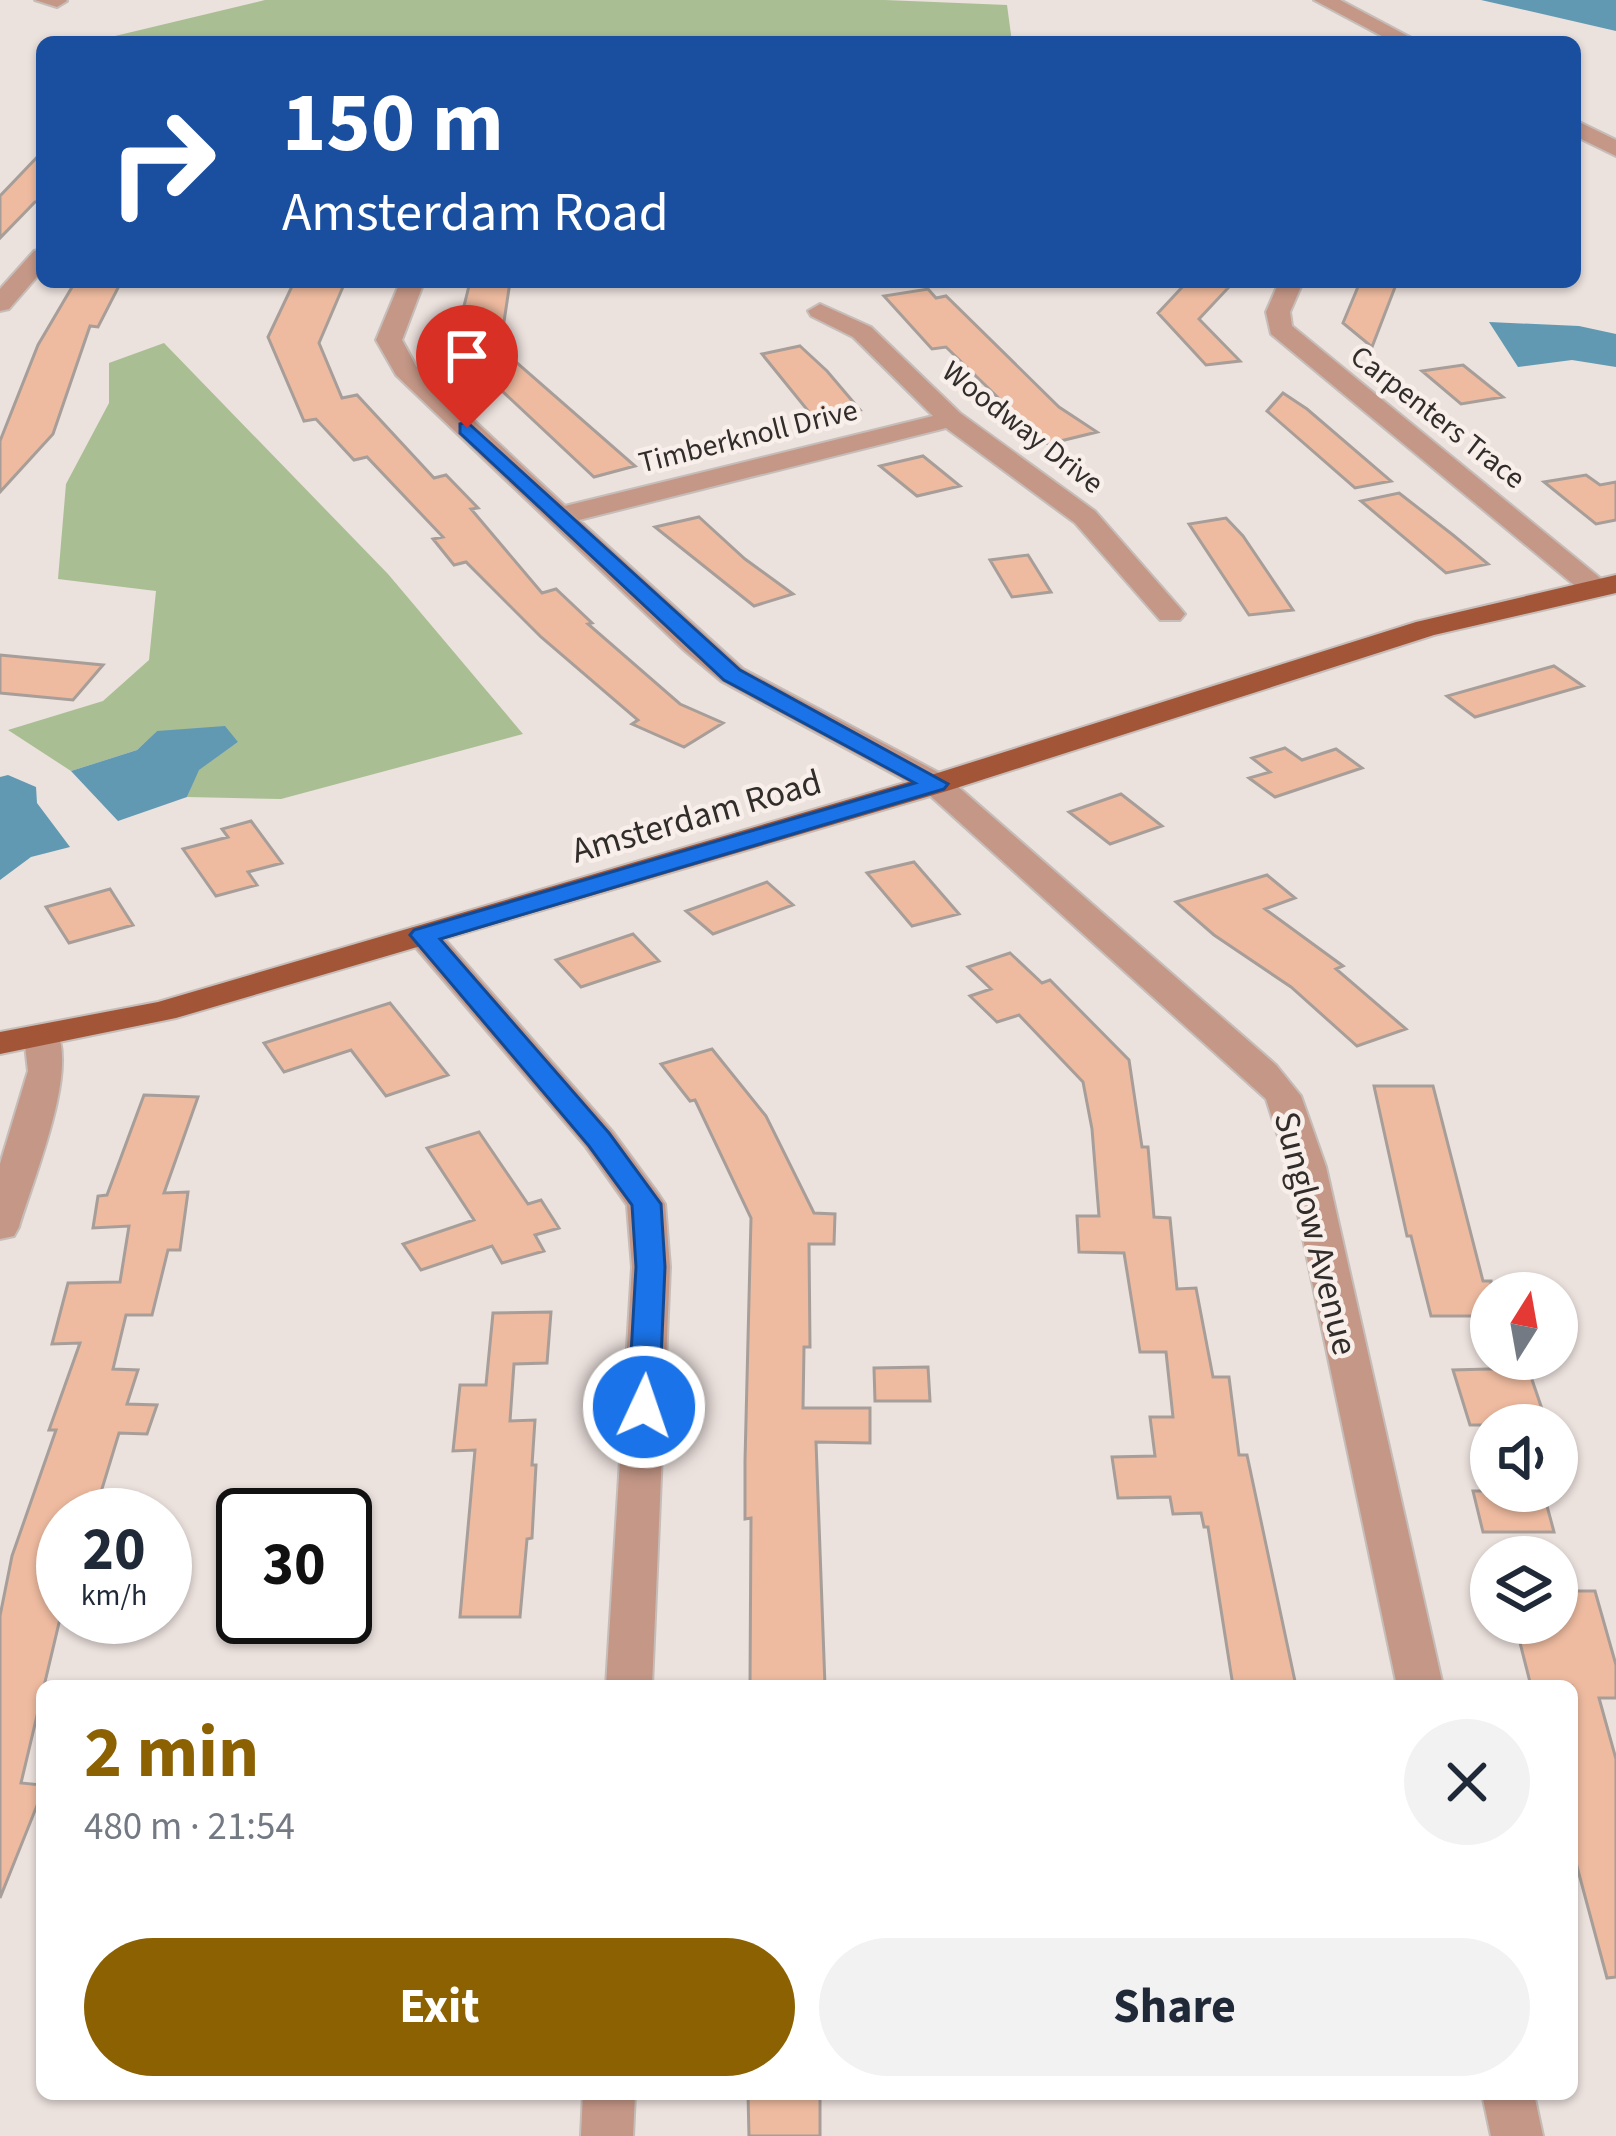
<!DOCTYPE html>
<html lang="en">
<head>
<meta charset="utf-8">
<style>
	:root { --surface:#fff; --page:#f2f2f3; --text:#1f2937; --muted:#747a83; --accent:#8b6102 }
	body { margin:0; font-family:"Source Sans 3",sans-serif; background:var(--page); color:var(--text); height:100vh; display:flex; flex-direction:column; font-size:45px; white-space:nowrap }
	* { box-sizing:border-box; margin:0 }
	p { font-size:39px; color:var(--muted) }
	.icon { flex:none; width:66px; height:66px; fill:none; stroke:currentColor; stroke-width:2; stroke-linecap:round; stroke-linejoin:round }
	.map { position:relative; flex:1; overflow:hidden }
	.drawer { position:absolute; left:36px; top:1680px; width:1542px; height:420px; display:flex; flex-direction:column; background:var(--surface); border-radius:18px; box-shadow:0 3px 9px #0004 }
	.drawer>* { flex:none }
	.top-card { position:absolute; left:36px; top:36px; width:1545px; height:252px; border-radius:18px; box-shadow:0 3px 9px #0004; background:#1a4fa0; color:#fff; overflow:hidden }
	.needle { width:78px; rotate:11deg }
	.buttons { position:absolute; left:1470px; top:1272px; display:grid; gap:24px }
	.buttons a { display:grid; place-items:center; width:108px; height:108px; border-radius:50%; background:var(--surface); box-shadow:0 3px 9px #0004; font-size:60px }
	.speed { position:absolute; left:36px; top:1488px; display:flex; gap:24px; font-size:60px; font-weight:700; text-align:center }
	.speed>* { display:grid; place-content:center; width:156px; height:156px; border-radius:50%; background:var(--surface); box-shadow:0 3px 9px #0004; line-height:1 }
	.speed small { font-size:30px; font-weight:400 }
	.speed .limit { border:6px solid #111; border-radius:18px; background:#fff; color:#111 }
	.pin { position:absolute; display:grid; place-items:center; width:102px; height:102px; color:#fff; margin:-123px -51px; border-radius:50% 50% 50% 0; rotate:-45deg; box-shadow:0 0 12px #0007 }
	.pin .icon { rotate:45deg }
	.me { position:absolute; width:132px; margin:-66px; rotate:3deg; stroke-linejoin:round; filter:drop-shadow(0 0 9px #0008) }
	.turn { display:flex; align-items:center; gap:42px; height:252px; padding:0 48px; font-size:54px }
	.turn .icon { width:156px; height:156px; stroke-width:2.5 }
	.turn b { display:block; font-size:84px; line-height:102px }
	.round { display:grid; place-items:center; flex:none; width:126px; height:126px; border-radius:63px; background:var(--page) }
	.summary { display:flex; align-items:center; justify-content:space-between; height:204px; padding:0 48px }
	h1 { font-size:72px; font-weight:700; line-height:90px; color:var(--accent) }
	.action { display:flex; gap:24px; margin-top:auto; padding:24px 48px }
	.action a { flex:1; height:138px; border-radius:72px; background:var(--accent); color:#fff; font-size:48px; font-weight:700; line-height:138px; text-align:center }
	.action a+a { background:var(--page); color:var(--text) }
	.map>svg:first-child { display:block }
</style>
</head>
<body>
<div class="map">
<svg width="1616" height="2136" viewBox="0 0 1616 2136">
	<rect width="100%" height="100%" fill="#ebe1dd"/>
	<path fill="#aabe93" d="M 265,0 L 885,0 L 1007,5 L 1012,42 L 90,42 Z
		M 164,343 L 388,574 L 523,734 L 281,799 L 187,797 L 198,770 L 238,742 L 157,731 L 137,750 L 71,771 L 8,730 L 103,701 L 149,660 L 156,591 L 58,579 L 66,484 L 109,403 L 109,363 Z"/>
	<path fill="#6199b3" d="M 1481,0 L 1616,0 L 1616,31 Z
		M 1489,322 L 1579,326 L 1616,334 L 1616,367 L 1572,360 L 1518,367 Z
		M 225,726 L 238,742 L 199,770 L 187,797 L 118,821 L 71,771 L 137,750 L 157,731 Z
		M 8,775 L 36,787 L 37,803 L 70,847 L 31,857 L 0,880 L 0,777 Z"/>
	<path fill="#eebba0" stroke="#a79e99" stroke-width="3" d="M 42,152 L 42,202 L 35,202 L 0,238 L 0,196 Z
		M 75,282 L 121,282 L 98,327 L 90,326 L 53,434 L 0,492 L 0,441 L 38,345 Z
		M 294,282 L 345,282 L 319,343 L 342,398 L 357,395 L 434,478 L 446,475 L 478,508 L 471,509 L 542,593 L 556,589 L 592,623 L 588,624 L 680,704 L 723,723 L 684,747 L 632,724 L 638,720 L 541,637 L 466,562 L 454,565 L 433,539 L 443,537 L 367,457 L 354,460 L 316,419 L 304,421 L 268,337 Z
		M 470,282 L 510,282 L 500,348 L 635,466 L 594,477 L 454,346 Z
		M 1187,282 L 1229,287 L 1199,319 L 1240,361 L 1206,365 L 1158,313 Z
		M 1360,282 L 1397,282 L 1372,347 L 1343,323 Z
		M 928,289 L 936,298 L 946,296 L 1059,407 L 1097,432 L 1048,444 L 1014,417 L 1018,417 L 946,347 L 932,349 L 884,296 Z
		M 800,346 L 827,371 L 860,410 L 813,417 L 762,354 Z
		M 1463,365 L 1503,397 L 1461,404 L 1422,371 Z
		M 1283,393 L 1307,409 L 1391,481 L 1355,488 L 1267,411 Z
		M 923,456 L 960,486 L 917,496 L 880,466 Z
		M 1586,475 L 1600,485 L 1616,482 L 1616,520 L 1596,524 L 1544,482 Z
		M 1399,493 L 1453,535 L 1488,564 L 1446,573 L 1361,501 Z
		M 699,517 L 745,559 L 793,594 L 754,606 L 655,527 Z
		M 1226,518 L 1243,536 L 1293,610 L 1249,615 L 1189,524 Z
		M 1028,555 L 1051,592 L 1012,597 L 990,560 Z
		M 0,655 L 103,665 L 73,700 L 0,693 Z
		M 1554,666 L 1583,686 L 1475,717 L 1447,696 Z
		M 1285,748 L 1302,760 L 1336,749 L 1362,768 L 1275,797 L 1249,778 L 1270,772 L 1252,758 Z
		M 1121,794 L 1162,826 L 1110,844 L 1069,812 Z
		M 251,821 L 282,863 L 248,872 L 257,885 L 216,896 L 183,849 L 228,837 L 222,829 Z
		M 914,862 L 959,914 L 912,926 L 867,873 Z
		M 1267,875 L 1295,898 L 1265,909 L 1343,966 L 1336,969 L 1406,1029 L 1357,1046 L 1291,987 L 1214,935 L 1176,902 Z
		M 767,882 L 793,905 L 713,934 L 686,911 Z
		M 110,889 L 133,925 L 69,943 L 46,907 Z
		M 633,934 L 659,961 L 581,987 L 556,960 Z
		M 1010,953 L 1042,983 L 1050,980 L 1129,1060 L 1142,1147 L 1148,1147 L 1154,1217 L 1170,1218 L 1177,1289 L 1196,1288 L 1213,1377 L 1229,1377 L 1239,1455 L 1247,1455 L 1296,1686 L 1233,1686 L 1208,1527 L 1204,1527 L 1201,1513 L 1173,1514 L 1170,1497 L 1118,1498 L 1112,1457 L 1155,1456 L 1150,1417 L 1173,1417 L 1166,1352 L 1140,1352 L 1124,1253 L 1079,1252 L 1077,1216 L 1099,1216 L 1092,1129 L 1083,1082 L 1019,1015 L 997,1022 L 970,996 L 991,989 L 968,967 Z
		M 390,1003 L 448,1075 L 386,1096 L 351,1050 L 284,1072 L 264,1043 Z
		M 712,1049 L 766,1116 L 814,1213 L 835,1214 L 834,1244 L 809,1244 L 810,1347 L 804,1347 L 803,1408 L 870,1408 L 870,1443 L 816,1442 L 825,1686 L 750,1686 L 751,1518 L 745,1519 L 745,1461 L 751,1218 L 695,1100 L 690,1101 L 661,1064 Z
		M 1374,1086 L 1433,1086 L 1483,1281 L 1491,1281 L 1491,1316 L 1431,1316 L 1411,1236 L 1407,1236 Z
		M 144,1095 L 198,1097 L 164,1193 L 188,1192 L 180,1250 L 168,1250 L 152,1315 L 126,1315 L 113,1369 L 138,1370 L 127,1404 L 157,1405 L 147,1434 L 119,1433 L 94,1515 L 63,1515 L 63,1606 L 21,1783 L 42,1785 L 42,1793 L 0,1898 L 0,1616 L 12,1556 L 56,1430 L 49,1430 L 80,1343 L 52,1344 L 68,1283 L 120,1282 L 129,1226 L 93,1228 L 98,1196 L 107,1195 Z
		M 479,1132 L 528,1204 L 541,1200 L 559,1228 L 535,1235 L 544,1251 L 502,1263 L 492,1246 L 421,1270 L 403,1244 L 474,1220 L 427,1148 Z
		M 551,1312 L 547,1363 L 514,1364 L 510,1421 L 535,1420 L 532,1465 L 536,1465 L 532,1538 L 527,1539 L 520,1617 L 460,1617 L 475,1450 L 453,1451 L 460,1385 L 486,1385 L 493,1313 Z
		M 928,1367 L 930,1401 L 875,1401 L 874,1368 Z
		M 1528,1368 L 1542,1409 L 1513,1411 L 1518,1425 L 1470,1425 L 1453,1370 Z
		M 1473,1491 L 1543,1491 L 1554,1532 L 1483,1532 Z
		M 1557,1591 L 1595,1591 L 1616,1665 L 1616,1698 L 1599,1698 L 1616,1759 L 1616,1977 L 1607,1978 L 1572,1848 L 1572,1686 L 1531,1686 L 1515,1623 L 1557,1623 Z
		M 748,2094 L 820,2094 L 820,2136 L 749,2136 Z"/>
	<g fill="none" stroke-linecap="round" stroke-linejoin="round">
		<defs>
			<path id="minor" d="M 35,0 L 66,0 L 67,1 L 57,7 Z
				M 1314,0 L 1340,0 L 1419,42 L 1393,42 Z
				M 1575,120 L 1616,140 L 1616,156 L 1575,136 Z
				M 42,249 L 42,271 L 9,309 L 0,311 L 0,289 L 34,251 Z
				M 400,282 L 424,282 L 402,340 L 416,366 L 565,506 L 933,416 L 853,337 L 811,316 L 808,311 L 820,304 L 871,327 L 960,413 L 1095,511 L 1180,608 L 1185,614 L 1180,620 L 1160,620 L 1075,523 L 946,428 L 579,520 L 743,669 L 947,777 L 1276,1065 L 1301,1096 L 1326,1167 L 1443,1686 L 1397,1686 L 1288,1167 L 1266,1099 L 925,791 L 721,681 L 685,651 L 396,375 L 376,340 Z
				M 1279,282 L 1303,282 L 1290,312 L 1292,326 L 1605,582 L 1609,588 L 1605,594 L 1585,594 L 1271,334 L 1266,312 Z
				M 423,925 L 435,928 L 612,1131 L 659,1195 L 665,1204 L 670,1267 L 652,1686 L 606,1686 L 632,1267 L 627,1205 L 586,1147 L 411,942 L 406,935 L 411,928 Z
				M 42,1025 L 55,1028 C 80,1068 32,1182 19,1227 L 14,1236 L 0,1239 L 0,1164 L 28,1071 L 24,1036 L 29,1028 Z
				M 583,2094 L 635,2094 L 633,2136 L 581,2136 Z
				M 1482,2094 L 1534,2094 L 1543,2136 L 1491,2136 Z"/>
			<path id="major" d="M 1616,575 L 1616,593 L 1434,635 L 947,791 L 176,1018 L 0,1054 L 0,1032 L 158,1002 L 925,777 L 1416,622 Z"/>
		</defs>
		<use href="#minor" stroke="#c6bdb9" stroke-width="4"/>
		<use href="#major" stroke="#c6bdb9" stroke-width="4"/>
		<use href="#minor" fill="#c49787" fill-rule="evenodd"/>
		<use href="#major" fill="#a25537" fill-rule="evenodd"/>
	</g>
	<path fill="#1a73e8" stroke="#114b97" stroke-width="3" d="M 467,422 L 740,670 L 948,784 L 944,789 L 440,939 L 609,1133 L 661,1204 L 665,1267 L 659,1407 L 655,1414 L 632,1414 L 628,1407 L 636,1267 L 632,1205 L 589,1146 L 410,935 L 414,930 L 915,783 L 724,680 L 460,433 L 460,424 Z"/>
	<g text-anchor="middle" stroke-width="9" stroke-linejoin="round" paint-order="stroke">
		<g font-size="30" fill="#312d2b" stroke="#f9efea">
			<text transform="translate(1438 417) rotate(38)" y="10">Carpenters Trace</text>
			<text transform="translate(1023 427) rotate(38)" y="10">Woodway Drive</text>
			<text transform="translate(748 436) rotate(-14)" y="10">Timberknoll Drive</text>
		</g>
		<g font-size="36" fill="#312d2b" stroke="#f9efea">
			<text transform="translate(696 815) rotate(-16)" y="13">Amsterdam Road</text>
			<text transform="translate(1317 1233) rotate(76)" y="13">Sunglow Avenue</text>
		</g>
	</g>
</svg>
<div class="buttons">
<a><svg class="needle" viewBox="-14 -14 28 28"><path d="M0-13l5 13h-10z" fill="#e53935"/><path d="M0 13l5-13h-10z" fill="#747a83"/></svg></a>
<a><svg class="icon" aria-label="sound" viewBox="0 0 24 24"><path d="M4 9h4l5-4v14l-5-4H4zM17 9q2 3 0 6"/></svg></a>
<a><svg class="icon" aria-label="layers" viewBox="0 0 24 24"><path d="M12 4l9 5-9 5-9-5zM3 14l9 5 9-5"/></svg></a>
</div>
<div class="speed"><div>20<small>km/h</small></div><div class="limit">30</div></div>
<div class="pin" style="left:467px;top:428px;background:#d93025"><svg class="icon" aria-label="arrive" viewBox="0 0 24 24"><path d="M6 21V4h12l-3 4 3 4H6"/></svg></div>
<svg class="me" style="left:644px;top:1407px" viewBox="-20 -20 40 40"><circle r="17" fill="#1a73e8" stroke="#fff" stroke-width="3"/><path d="M0-11L8 9 0 5-8 9z" fill="#fff"/></svg>
<div class="top-card">
<div class="turn"><svg class="icon" aria-label="right" viewBox="0 0 24 24"><path d="M7 20v-9h11M14 6l5 5-5 5"/></svg><div><b>150 m</b>Amsterdam Road</div></div>
</div>
<section class="drawer">
<div class="summary"><div><h1>2 min</h1><p>480 m · 21:54</p></div><a class="round"><svg class="icon" aria-label="close" viewBox="0 0 24 24"><path d="M6 6l12 12M18 6L6 18"/></svg></a></div>
<div class="action"><a>Exit</a><a>Share</a></div>
</section>
</div>
</body>
</html>
